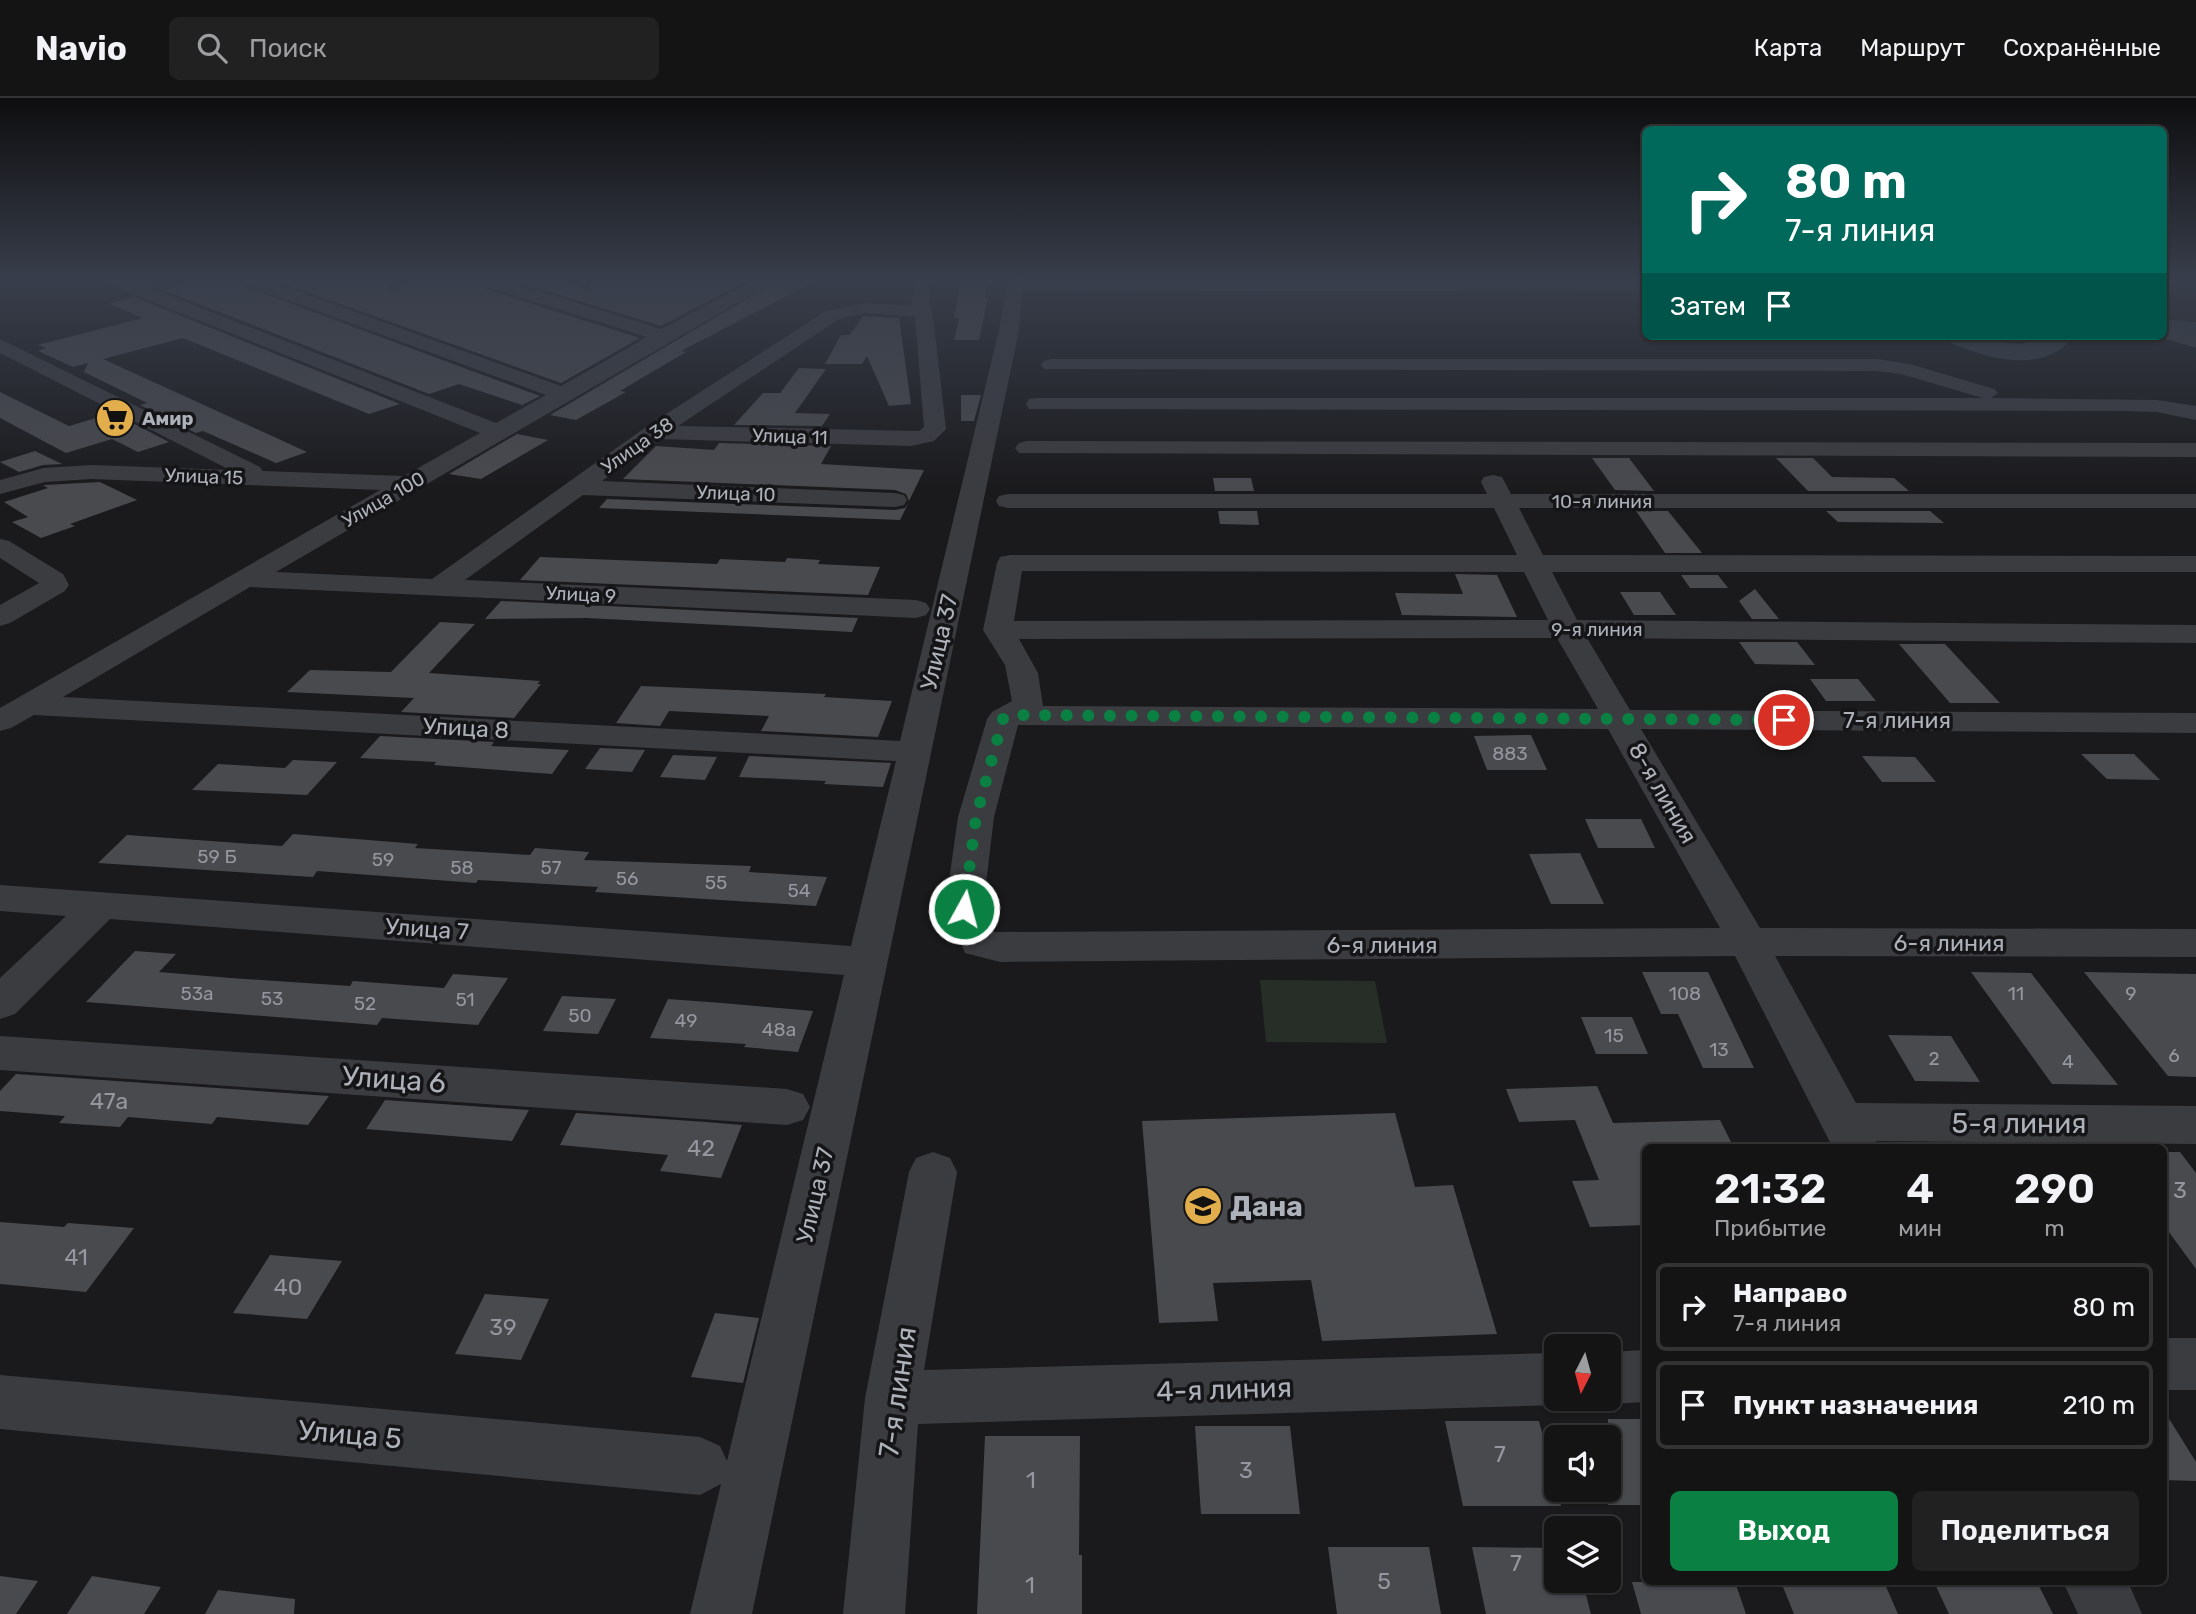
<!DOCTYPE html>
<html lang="ru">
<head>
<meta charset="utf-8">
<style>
	:root { --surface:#141415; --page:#212122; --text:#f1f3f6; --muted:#9d9ea0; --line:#333334; --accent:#0b8043 }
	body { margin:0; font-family:Rubik,sans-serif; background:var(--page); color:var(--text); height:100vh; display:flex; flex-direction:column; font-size:26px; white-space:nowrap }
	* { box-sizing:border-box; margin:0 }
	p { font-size:23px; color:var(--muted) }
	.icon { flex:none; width:38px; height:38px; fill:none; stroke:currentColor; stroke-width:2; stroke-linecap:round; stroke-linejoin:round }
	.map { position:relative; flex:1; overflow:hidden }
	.side { position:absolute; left:1642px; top:1046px; width:525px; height:441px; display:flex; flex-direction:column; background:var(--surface); border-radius:10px; box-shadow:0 2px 5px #0004,0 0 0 2px var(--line) }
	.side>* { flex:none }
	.top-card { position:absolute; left:1642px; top:28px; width:525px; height:214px; border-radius:10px; box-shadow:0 2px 5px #0004,0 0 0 2px var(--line); background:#00695c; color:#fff; overflow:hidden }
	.needle { width:46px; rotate:186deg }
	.buttons { position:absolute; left:1544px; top:1236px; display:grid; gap:14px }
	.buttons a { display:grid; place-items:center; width:77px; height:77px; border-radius:10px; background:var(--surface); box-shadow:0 2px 5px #0004,0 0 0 2px var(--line); font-size:35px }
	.pin { position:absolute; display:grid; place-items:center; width:60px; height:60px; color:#fff; margin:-30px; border:4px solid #fff; border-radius:50%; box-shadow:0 2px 7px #0007 }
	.me { position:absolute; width:77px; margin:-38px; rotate:7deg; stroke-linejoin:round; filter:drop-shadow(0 0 5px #0008) }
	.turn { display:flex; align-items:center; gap:24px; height:147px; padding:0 28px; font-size:32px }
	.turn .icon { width:91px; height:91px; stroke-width:2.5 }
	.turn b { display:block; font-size:49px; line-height:60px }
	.then { display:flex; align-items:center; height:66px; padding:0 28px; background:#0003; gap:14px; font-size:26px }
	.eta { display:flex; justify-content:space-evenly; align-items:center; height:119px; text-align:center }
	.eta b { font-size:42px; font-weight:600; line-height:49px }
	.button { display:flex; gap:14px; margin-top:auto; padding:14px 28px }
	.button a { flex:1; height:80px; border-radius:10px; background:var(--accent); color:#fff; font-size:28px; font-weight:600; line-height:80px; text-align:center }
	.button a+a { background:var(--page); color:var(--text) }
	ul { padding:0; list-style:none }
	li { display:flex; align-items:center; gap:21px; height:88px; margin:0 14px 10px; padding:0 14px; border:4px solid var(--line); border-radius:10px }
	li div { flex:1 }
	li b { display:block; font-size:26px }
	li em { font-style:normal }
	header { display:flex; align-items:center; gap:42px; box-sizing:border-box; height:98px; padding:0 35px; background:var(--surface); border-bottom:2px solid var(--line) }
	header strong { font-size:33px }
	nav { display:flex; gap:38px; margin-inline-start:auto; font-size:24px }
	.search { width:490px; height:63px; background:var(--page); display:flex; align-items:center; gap:18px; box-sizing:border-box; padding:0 24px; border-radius:10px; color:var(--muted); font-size:26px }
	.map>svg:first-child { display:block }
</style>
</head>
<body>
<header>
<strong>Navio</strong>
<div class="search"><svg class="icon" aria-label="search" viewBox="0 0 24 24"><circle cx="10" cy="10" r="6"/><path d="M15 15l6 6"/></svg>Поиск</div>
<nav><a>Карта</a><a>Маршрут</a><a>Сохранённые</a></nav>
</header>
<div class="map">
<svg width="2196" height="1516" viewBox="0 0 2196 1516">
	<rect width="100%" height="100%" fill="#1a1a1c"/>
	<path fill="#262e27" d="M 1260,882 L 1375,883 L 1387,945 L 1266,944 Z"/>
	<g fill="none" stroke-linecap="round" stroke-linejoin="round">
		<path fill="#343d44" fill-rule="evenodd" d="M 2163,221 L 2196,224 L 2196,240 L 2163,237 Z
			M 1944,238 L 1980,238 L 1999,244 L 2022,246 L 2042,238 L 2073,238 C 2050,272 1999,264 1967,251 C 1958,248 1949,246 1944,238 Z"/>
	</g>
	<path fill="#494a4e" d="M 205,182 L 238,182 L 243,188 L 540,298 L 522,307 L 459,286 L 429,296 L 163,192 Z
		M 274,182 L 388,182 L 390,192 L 424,182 L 473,182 L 478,189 L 640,240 L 561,285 Z
		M 512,182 L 554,182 L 589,192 L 591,182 L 749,182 L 661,228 Z
		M 779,182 L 817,182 L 681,253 L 686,254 L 620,293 L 626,294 L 576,322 L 550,317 Z
		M 961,184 L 987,184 L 985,200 L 988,200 L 979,242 L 954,242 L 959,220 L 954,220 Z
		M 134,199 L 400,306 L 369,316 L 183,240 L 103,261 L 307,354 L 276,365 L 203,333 L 196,335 L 140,307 L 147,305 L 84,274 L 88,265 L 73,269 L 38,253 L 46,250 L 38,247 L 143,220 L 109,206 Z
		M 863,218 L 899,220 L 911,306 L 889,308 L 867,258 L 862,266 L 825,266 L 841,237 L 850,237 Z
		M 799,270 L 826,271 L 795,315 L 830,316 L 822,328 L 734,327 L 763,295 L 780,295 Z
		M 0,294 L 69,328 L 113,315 L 169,344 L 138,354 L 112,341 L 66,355 L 0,320 Z
		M 961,297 L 981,297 L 974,323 L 961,323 Z
		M 517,336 L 548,342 L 481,381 L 449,376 Z
		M 719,345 L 831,348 L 821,366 L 924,372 L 909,403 L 906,396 L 895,392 L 623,381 L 656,348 L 714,352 Z
		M 35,353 L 62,366 L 43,367 L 19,374 L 0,364 Z
		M 1592,360 L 1629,360 L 1654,393 L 1615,392 Z
		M 1776,360 L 1813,360 L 1832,379 L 1894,380 L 1909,393 L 1808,393 Z
		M 1213,380 L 1251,380 L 1254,393 L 1215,393 Z
		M 100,384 L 137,402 L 70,426 L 75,428 L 41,440 L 12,424 L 28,419 L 4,404 L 48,390 L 43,387 L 45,387 Z
		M 607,401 L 895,412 L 905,410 L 909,404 L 900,422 L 599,410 Z
		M 1218,413 L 1257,413 L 1259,427 L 1220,426 Z
		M 1636,413 L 1668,413 L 1702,455 L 1665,455 Z
		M 1826,413 L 1930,413 L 1944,425 L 1838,424 Z
		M 540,459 L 717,466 L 720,461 L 785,464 L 787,460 L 820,462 L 818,466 L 880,469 L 868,497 L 520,482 Z
		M 1455,476 L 1497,477 L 1517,519 L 1402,517 L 1395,495 L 1463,496 Z
		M 1681,477 L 1718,477 L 1728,490 L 1690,490 Z
		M 1755,491 L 1779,521 L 1752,521 L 1739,503 Z
		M 1620,494 L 1660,494 L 1676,517 L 1634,517 Z
		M 501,503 L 858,520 L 852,534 L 587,520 L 485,521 Z
		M 440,524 L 475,526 L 429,575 L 540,583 L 537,586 L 541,586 L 514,620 L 401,614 L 414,600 L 287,594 L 310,572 L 391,574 Z
		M 1739,544 L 1797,544 L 1815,567 L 1755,566 Z
		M 1899,546 L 1945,546 L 2000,605 L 1950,605 Z
		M 1810,581 L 1858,581 L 1876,603 L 1826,603 Z
		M 641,588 L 826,596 L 824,599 L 892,603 L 878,639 L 761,633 L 769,618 L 669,613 L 660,628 L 616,625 Z
		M 1531,637 L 1547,672 L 1487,672 L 1474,638 Z
		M 380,638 L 494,644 L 491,648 L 569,652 L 552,676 L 434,667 L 436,664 L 360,660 Z
		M 600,650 L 645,652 L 632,674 L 585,671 Z
		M 2081,656 L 2134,656 L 2160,682 L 2107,681 Z
		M 673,657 L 717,659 L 705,682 L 660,679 Z
		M 749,658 L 891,665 L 883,689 L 824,686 L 826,683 L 739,679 Z
		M 1862,658 L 1915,659 L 1936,684 L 1882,684 Z
		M 293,662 L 337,664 L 307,697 L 192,692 L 218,666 L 285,670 Z
		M 1585,721 L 1641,721 L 1655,750 L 1598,750 Z
		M 293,736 L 418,746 L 415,750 L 530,757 L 535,750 L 589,754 L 584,762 L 751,768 L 749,774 L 827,779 L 816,808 L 595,794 L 598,789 L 478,782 L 476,785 L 317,773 L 313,779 L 98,765 L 127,737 L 282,748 Z
		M 1580,755 L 1604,806 L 1551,806 L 1529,756 Z
		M 135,853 L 176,856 L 159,874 L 231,880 L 350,888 L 353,883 L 444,890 L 453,876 L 508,880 L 478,927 L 382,920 L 377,927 L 86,904 Z
		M 1642,874 L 1708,874 L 1754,970 L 1703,970 L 1678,916 L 1661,916 Z
		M 1971,874 L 2031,875 L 2118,987 L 2052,986 Z
		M 2084,874 L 2196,876 L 2196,979 L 2168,978 Z
		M 562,898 L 616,901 L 598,936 L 543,933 Z
		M 668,901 L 722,905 L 813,913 L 798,954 L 744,949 L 746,946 L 650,940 Z
		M 1581,919 L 1632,919 L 1648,956 L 1596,956 Z
		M 1888,937 L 1951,938 L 1980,984 L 1915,983 Z
		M 16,976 L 329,998 L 308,1027 L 217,1019 L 212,1026 L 128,1019 L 120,1029 L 59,1025 L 65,1018 L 0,1013 L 0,993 Z
		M 1597,988 L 1613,1025 L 1720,1022 L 1734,1050 L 1645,1050 L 1645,1127 L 1590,1129 L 1572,1083 L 1599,1082 L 1575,1022 L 1519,1024 L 1506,991 Z
		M 385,1002 L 529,1012 L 512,1043 L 366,1031 Z
		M 576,1015 L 706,1024 L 742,1027 L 721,1080 L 660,1073 L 668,1057 L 560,1047 Z
		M 1395,1015 L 1415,1089 L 1453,1087 L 1497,1236 L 1322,1243 L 1311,1182 L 1213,1185 L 1218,1223 L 1159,1225 L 1142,1023 Z
		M 2163,1054 L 2180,1054 L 2196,1075 L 2196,1171 L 2163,1126 Z
		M 0,1124 L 64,1129 L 68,1125 L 134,1130 L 86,1194 L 0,1186 Z
		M 270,1157 L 342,1163 L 307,1221 L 233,1215 Z
		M 485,1196 L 549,1201 L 521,1262 L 455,1256 Z
		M 715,1215 L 759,1220 L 743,1285 L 691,1279 Z
		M 2163,1311 L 2196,1364 L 2196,1383 L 2163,1382 Z
		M 1608,1321 L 1645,1321 L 1645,1407 L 1608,1407 Z
		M 1445,1323 L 1539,1323 L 1561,1408 L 1463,1408 Z
		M 1195,1328 L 1290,1328 L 1300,1416 L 1201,1416 Z
		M 985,1338 L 1080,1338 L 1079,1457 L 1082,1457 L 1082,1516 L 977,1516 Z
		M 1328,1449 L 1429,1449 L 1441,1516 L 1337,1516 Z
		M 1472,1449 L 1556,1450 L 1556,1482 L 1582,1482 L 1591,1516 L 1486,1516 Z
		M 0,1478 L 38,1483 L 16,1516 L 0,1516 Z
		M 92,1478 L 161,1489 L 144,1516 L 67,1516 Z
		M 1632,1484 L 1735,1484 L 1746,1516 L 1641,1516 Z
		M 1781,1484 L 1884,1484 L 1898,1516 L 1794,1516 Z
		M 1934,1484 L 2037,1484 L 2053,1516 L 1949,1516 Z
		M 218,1492 L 295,1501 L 294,1516 L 205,1516 Z"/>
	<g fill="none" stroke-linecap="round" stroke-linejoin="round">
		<path fill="#3b3c40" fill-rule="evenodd" d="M 105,182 L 129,182 L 496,325 L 546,297 L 244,186 L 241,182 L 266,182 L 561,288 L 647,239 L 479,186 L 476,182 L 503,182 L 661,231 L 755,182 L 777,182 L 276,474 L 432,481 L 646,329 L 826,213 L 865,205 L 911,208 L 915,182 L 933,182 L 929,200 L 933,218 L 946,331 L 934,343 L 911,348 L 659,341 L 602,383 L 895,395 L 904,397 L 907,402 L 904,407 L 895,409 L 583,397 L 465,482 L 916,502 L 926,505 L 930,511 L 926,517 L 916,520 L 250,489 L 63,599 L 900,643 L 999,232 L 1008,183 L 1645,184 L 1645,194 L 1022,192 L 1019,232 L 752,1516 L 690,1516 L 721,1386 L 700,1397 L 0,1331 L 0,1277 L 700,1339 L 720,1348 L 727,1363 L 844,877 L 110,821 L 15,916 L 0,921 L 0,880 L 66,818 L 0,813 L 0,787 L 851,848 L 896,663 L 34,617 L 11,630 L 0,633 L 0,610 L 380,392 L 91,381 L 45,384 L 0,396 L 0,382 L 44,370 L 91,367 L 230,372 L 0,255 L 0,241 L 260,369 L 263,373 L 404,378 L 480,335 L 108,186 ZM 865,215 L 915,219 L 924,329 L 919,333 L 678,328 L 839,221 Z
			M 2163,228 L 2196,238 L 2196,250 L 2156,238 L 2163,238 Z
			M 1051,261 L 1877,261 L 1910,266 L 1994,291 L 1998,295 L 1991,300 L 2157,302 L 2196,308 L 2196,322 L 2157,314 L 2125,313 L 1029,311 L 1026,306 L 1029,301 L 1037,300 L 1983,300 L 1901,276 L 1877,273 L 1044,271 L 1041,267 L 1044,263 Z
			M 1027,343 L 2196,345 L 2196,359 L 1019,355 L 1015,350 L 1019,345 Z
			M 1493,377 L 1502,379 L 1511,396 L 2196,396 L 2196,410 L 1519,410 L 1543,457 L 2196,458 L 2196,474 L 1552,474 L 1577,522 L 2196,527 L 2196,545 L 1587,540 L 1630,612 L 2196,615 L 2196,635 L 1641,631 L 1760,830 L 2196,831 L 2196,859 L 1775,858 L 1856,1005 L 2196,1008 L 2196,1046 L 1876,1043 L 1879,1050 L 1833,1050 L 1735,858 L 1000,864 L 965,855 L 945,811 L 958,719 L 987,621 L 992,614 L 1012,603 L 1005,567 L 983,532 L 997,465 L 1000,459 L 1010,457 L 1517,457 L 1494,410 L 1008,410 L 999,408 L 996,403 L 999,398 L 1008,396 L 1487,396 L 1481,384 L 1484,379 ZM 1022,473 L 1524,474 L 1548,522 L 1014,523 ZM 1557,540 L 1598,611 L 1043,608 L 1038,575 L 1019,541 ZM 1018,627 L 1608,631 L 1720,830 L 994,834 L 983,811 L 994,719 Z
			M 0,441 L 9,443 L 63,476 L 69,487 L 65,493 L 10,525 L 0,528 L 0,507 L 39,485 L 0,460 Z
			M 0,938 L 787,991 L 803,996 L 810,1009 L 803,1022 L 787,1027 L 0,972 Z
			M 933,1054 L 950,1060 L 957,1074 L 924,1272 L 1556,1255 L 1556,1300 L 1574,1300 L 1556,1307 L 918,1326 L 905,1516 L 843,1516 L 865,1300 L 909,1074 L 916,1060 Z
			M 2163,1240 L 2196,1240 L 2196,1292 L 2163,1292 Z
			M 1645,1252 L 1645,1304 L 1608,1306 L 1593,1300 L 1608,1300 L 1608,1254 Z
			M 2063,1484 L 2128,1484 L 2142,1516 L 2078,1516 Z"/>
	</g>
	<linearGradient id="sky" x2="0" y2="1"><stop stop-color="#0e0e0f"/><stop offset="0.46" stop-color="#383e4b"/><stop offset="1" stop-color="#383e4b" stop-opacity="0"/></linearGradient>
	<rect width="2196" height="394" fill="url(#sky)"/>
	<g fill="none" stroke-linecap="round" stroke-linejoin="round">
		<path stroke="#0b8043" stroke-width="12" stroke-dasharray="0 21.6" d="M 964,811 L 976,719 L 1003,621 L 1010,617 L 1784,622"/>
	</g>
	<defs>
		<symbol id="supermarket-disc" viewBox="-11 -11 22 22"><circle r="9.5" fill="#e2ae4b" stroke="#151517"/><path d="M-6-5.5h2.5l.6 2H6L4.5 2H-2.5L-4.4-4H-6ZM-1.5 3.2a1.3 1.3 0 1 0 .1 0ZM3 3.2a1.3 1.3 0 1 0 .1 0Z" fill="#111"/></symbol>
		<symbol id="school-disc" viewBox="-11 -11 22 22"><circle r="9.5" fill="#e2ae4b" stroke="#151517"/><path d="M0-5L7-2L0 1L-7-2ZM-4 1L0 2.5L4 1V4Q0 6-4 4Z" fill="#111"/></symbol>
	</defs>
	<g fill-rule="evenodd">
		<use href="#supermarket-disc" x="93" y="298" width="44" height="44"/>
		<use href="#school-disc" x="1181" y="1086" width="44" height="44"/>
	</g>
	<g text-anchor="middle" stroke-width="7" stroke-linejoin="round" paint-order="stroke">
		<g font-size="19" font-weight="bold" fill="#adb1ba" stroke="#151517" text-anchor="start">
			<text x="142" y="327">Амир</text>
		</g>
		<g font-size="19" fill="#adb1ba" stroke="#151517">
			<text transform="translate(790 338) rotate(2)" y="7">Улица 11</text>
			<text transform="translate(637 347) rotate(-35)" y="7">Улица 38</text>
			<text transform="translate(204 378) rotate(2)" y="7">Улица 15</text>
			<text transform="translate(736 395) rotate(2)" y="7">Улица 10</text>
			<text transform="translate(383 401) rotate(-30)" y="7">Улица 100</text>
			<text x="1602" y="410">10-я линия</text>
			<text transform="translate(581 496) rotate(3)" y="7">Улица 9</text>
			<text x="1597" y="538">9-я линия</text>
		</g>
		<g font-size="19" fill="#94979f">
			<text x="1510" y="662">883</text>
			<text x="217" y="765">59 Б</text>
			<text x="383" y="768">59</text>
			<text x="462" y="776">58</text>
			<text x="551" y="776">57</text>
			<text x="627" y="787">56</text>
			<text x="716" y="791">55</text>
			<text x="799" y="799">54</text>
			<text x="197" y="902">53а</text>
			<text x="1685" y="902">108</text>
			<text x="2016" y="902">11</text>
			<text x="2131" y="902">9</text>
			<text x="272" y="907">53</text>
			<text x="465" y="908">51</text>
			<text x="365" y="912">52</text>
			<text x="580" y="924">50</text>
			<text x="686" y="929">49</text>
			<text x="779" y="938">48а</text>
			<text x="1614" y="944">15</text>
			<text x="1719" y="958">13</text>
			<text x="2174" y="964">6</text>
			<text x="1934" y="967">2</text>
			<text x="2068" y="970">4</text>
		</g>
		<g font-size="23" fill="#adb1ba" stroke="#151517">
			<text transform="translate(939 544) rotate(-77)" y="8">Улица 37</text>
			<text x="1897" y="630">7-я линия</text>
			<text transform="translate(466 630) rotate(3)" y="8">Улица 8</text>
			<text transform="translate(1663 695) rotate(60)" y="8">8-я линия</text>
			<text transform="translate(427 831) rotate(4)" y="8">Улица 7</text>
			<text x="1949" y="853">6-я линия</text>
			<text x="1382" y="855">6-я линия</text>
			<text transform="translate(815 1097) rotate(-77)" y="8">Улица 37</text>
		</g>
		<g font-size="23" fill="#94979f">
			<text x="109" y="1011">47а</text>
			<text x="701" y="1058">42</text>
			<text x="2180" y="1100">3</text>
			<text x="76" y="1167">41</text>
			<text x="288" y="1197">40</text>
			<text x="503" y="1237">39</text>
			<text x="1500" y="1364">7</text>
			<text x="1246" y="1380">3</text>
			<text x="1031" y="1390">1</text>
			<text x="1516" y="1473">7</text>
			<text x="1384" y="1491">5</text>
			<text x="1030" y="1495">1</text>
		</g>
		<g font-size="28" fill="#adb1ba" stroke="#151517">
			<text transform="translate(394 981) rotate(4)" y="10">Улица 6</text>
			<text x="2019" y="1035">5-я линия</text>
			<text transform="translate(1224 1291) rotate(-2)" y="10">4-я линия</text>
			<text transform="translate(897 1294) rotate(-82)" y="10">7-я линия</text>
			<text transform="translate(350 1336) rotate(5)" y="10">Улица 5</text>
		</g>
		<g font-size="28" font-weight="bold" fill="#adb1ba" stroke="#151517" text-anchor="start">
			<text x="1230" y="1118">Дана</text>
		</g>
	</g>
</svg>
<div class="buttons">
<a><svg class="needle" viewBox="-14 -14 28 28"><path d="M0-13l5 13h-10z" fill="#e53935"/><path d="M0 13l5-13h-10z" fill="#9d9ea0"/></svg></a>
<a><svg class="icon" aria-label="sound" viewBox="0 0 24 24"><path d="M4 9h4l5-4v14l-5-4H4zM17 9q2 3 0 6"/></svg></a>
<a><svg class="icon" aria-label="layers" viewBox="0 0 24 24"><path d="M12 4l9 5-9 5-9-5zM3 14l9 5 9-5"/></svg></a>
</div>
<div class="pin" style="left:1784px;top:622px;background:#d93025"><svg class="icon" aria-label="arrive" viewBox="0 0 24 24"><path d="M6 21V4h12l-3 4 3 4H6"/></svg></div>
<svg class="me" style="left:964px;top:811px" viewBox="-20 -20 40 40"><circle r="17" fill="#0b8043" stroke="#fff" stroke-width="3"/><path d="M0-11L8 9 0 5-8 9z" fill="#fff"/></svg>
<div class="top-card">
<div class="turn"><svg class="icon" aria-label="right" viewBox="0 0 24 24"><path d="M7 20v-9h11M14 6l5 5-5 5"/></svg><div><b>80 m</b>7-я линия</div></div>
<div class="then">Затем<svg class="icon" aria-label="arrive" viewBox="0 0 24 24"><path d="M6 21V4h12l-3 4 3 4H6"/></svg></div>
</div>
<section class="side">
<div class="eta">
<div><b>21:32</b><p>Прибытие</p></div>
<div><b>4</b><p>мин</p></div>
<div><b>290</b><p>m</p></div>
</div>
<ul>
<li><svg class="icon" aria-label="right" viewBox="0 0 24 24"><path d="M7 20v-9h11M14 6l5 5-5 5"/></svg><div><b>Направо</b><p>7-я линия</p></div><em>80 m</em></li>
<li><svg class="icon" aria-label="arrive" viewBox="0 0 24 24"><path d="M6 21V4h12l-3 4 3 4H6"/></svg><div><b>Пункт назначения</b></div><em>210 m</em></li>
</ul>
<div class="button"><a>Выход</a><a>Поделиться</a></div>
</section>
</div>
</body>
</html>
